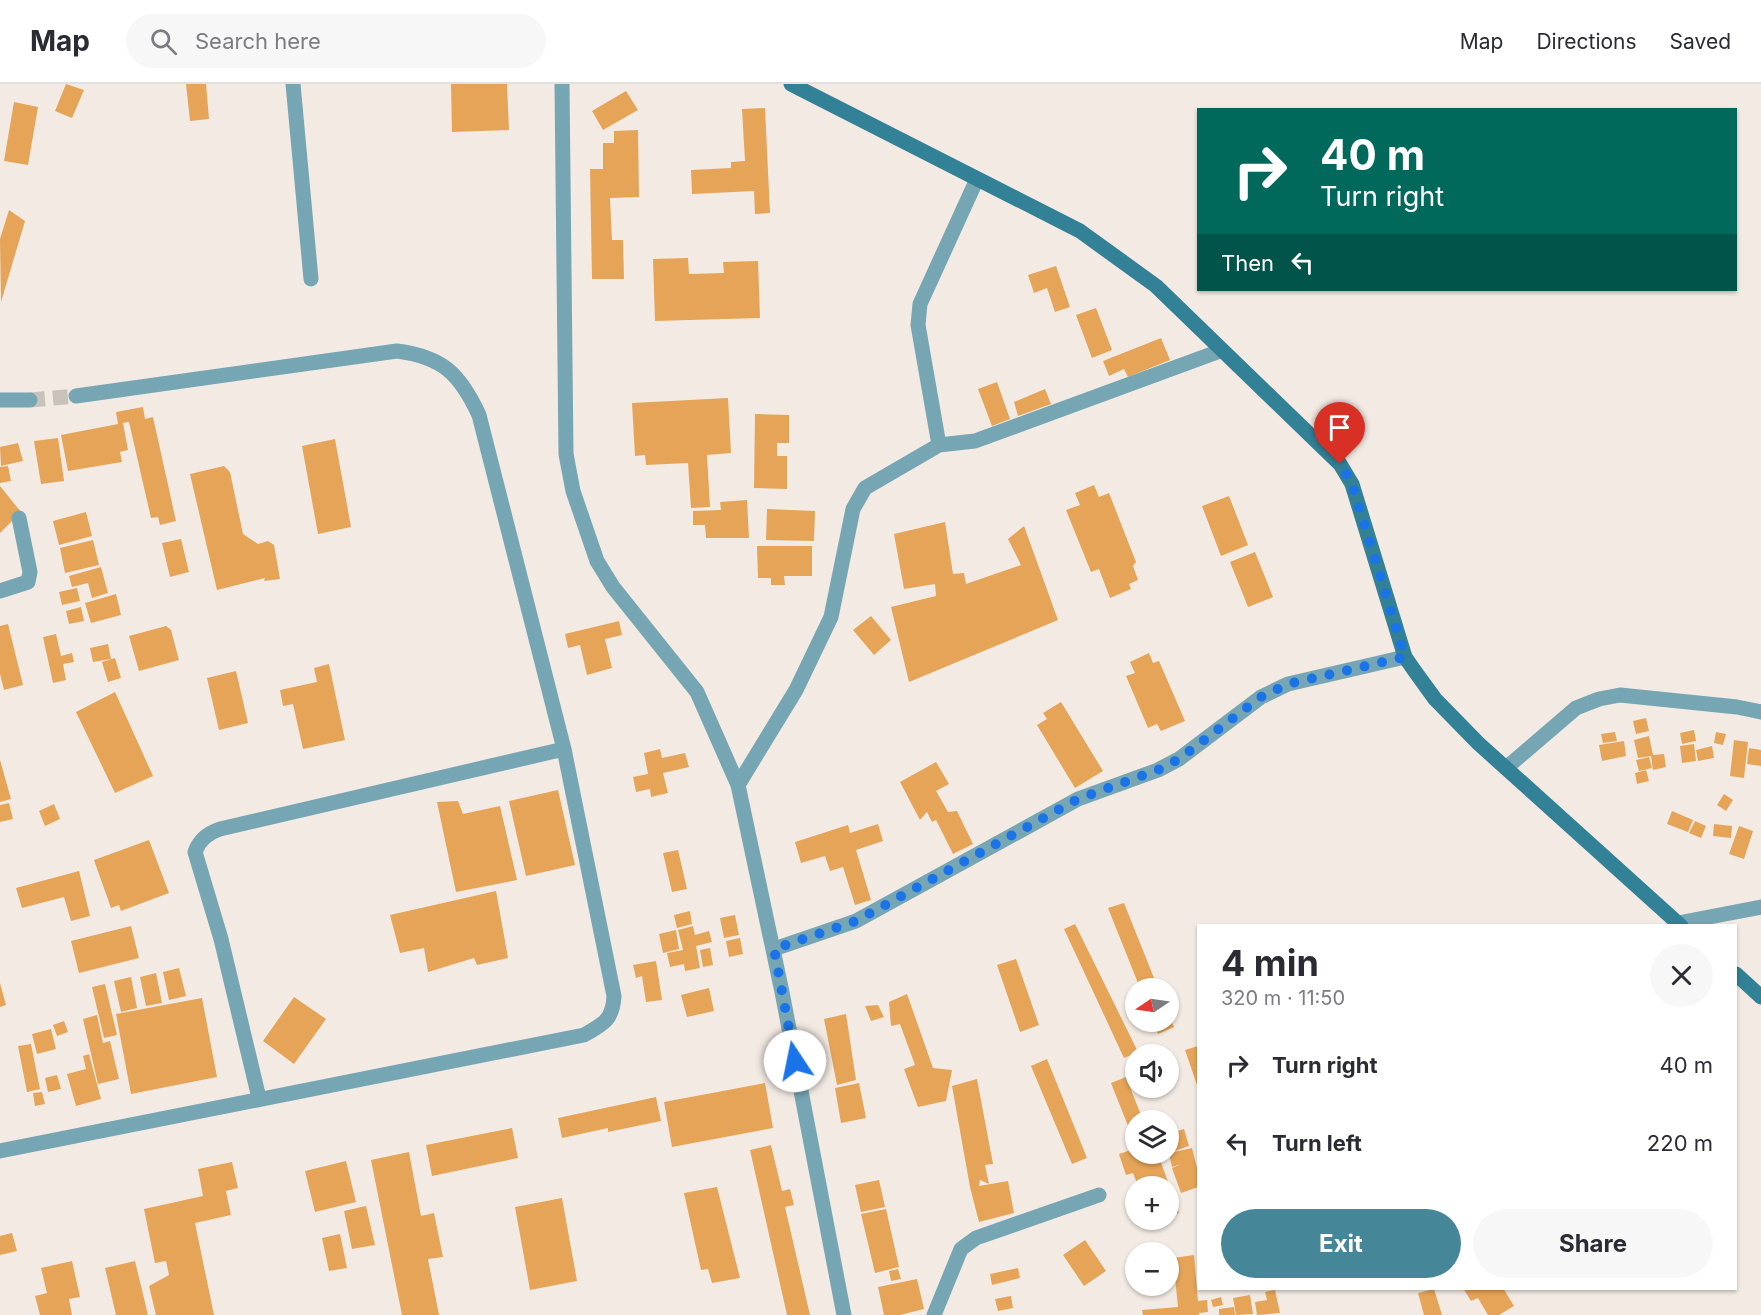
<!DOCTYPE html>
<html lang="en">
<head>
<meta charset="utf-8">
<style>
	:root { --surface:#fff; --page:#f7f7f7; --text:#2b2b33; --muted:#7c7c81; --line:#e1e1e2; --accent:#458699 }
	body { margin:0; font-family:Inter,sans-serif; background:var(--page); color:var(--text); height:100vh; display:flex; flex-direction:column; font-size:22px; white-space:nowrap }
	* { box-sizing:border-box; margin:0 }
	p { font-size:20px; color:var(--muted) }
	.icon { flex:none; width:33px; height:33px; fill:none; stroke:currentColor; stroke-width:2; stroke-linecap:round; stroke-linejoin:round }
	.map { position:relative; flex:1; overflow:hidden }
	.sheet { position:absolute; left:1197px; top:840px; width:540px; height:366px; display:flex; flex-direction:column; background:var(--surface); border-radius:0px; box-shadow:0 2px 4px #0004 }
	.sheet>* { flex:none }
	.top-card { position:absolute; left:1197px; top:24px; width:540px; height:183px; border-radius:0px; box-shadow:0 2px 4px #0004; background:#00695c; color:#fff; overflow:hidden }
	.needle { width:39px; rotate:257deg }
	.tools { position:absolute; left:1125px; top:894px; display:grid; gap:12px }
	.tools a { display:grid; place-items:center; width:54px; height:54px; border-radius:50%; background:var(--surface); box-shadow:0 2px 4px #0004; font-size:30px }
	.pin { position:absolute; display:grid; place-items:center; width:51px; height:51px; color:#fff; margin:-62px -26px; border-radius:50% 50% 50% 0; rotate:-45deg; box-shadow:0 0 6px #0007 }
	.pin .icon { rotate:45deg }
	.me { position:absolute; width:66px; margin:-33px; rotate:349deg; stroke-linejoin:round; filter:drop-shadow(0 0 4px #0008) }
	.turn { display:flex; align-items:center; gap:21px; height:126px; padding:0 24px; font-size:27px }
	.turn .icon { width:78px; height:78px; stroke-width:2.5 }
	.turn b { display:block; font-size:42px; line-height:51px }
	.then { display:flex; align-items:center; height:57px; padding:0 24px; background:#0003; gap:12px; font-size:22px }
	.round { display:grid; place-items:center; flex:none; width:63px; height:63px; border-radius:32px; background:var(--page) }
	.overview { display:flex; align-items:center; justify-content:space-between; height:102px; padding:0 24px }
	h1 { font-size:36px; font-weight:700; line-height:45px }
	.primary-button { display:flex; gap:12px; margin-top:auto; padding:12px 24px }
	.primary-button a { flex:1; height:69px; border-radius:36px; background:var(--accent); color:#fff; font-size:24px; font-weight:700; line-height:69px; text-align:center }
	.primary-button a+a { background:var(--page); color:var(--text) }
	ul { padding:0; list-style:none }
	li { display:flex; align-items:center; gap:18px; height:78px; padding:0 24px }
	li div { flex:1 }
	li b { display:block; font-size:22px }
	li em { font-style:normal }
	header { display:flex; align-items:center; gap:36px; box-sizing:border-box; height:84px; padding:0 30px; background:var(--surface); border-bottom:2px solid var(--line) }
	header strong { font-size:28px }
	nav { display:flex; gap:33px; margin-inline-start:auto; font-size:21px }
	.search { width:420px; height:54px; background:var(--page); display:flex; align-items:center; gap:15px; box-sizing:border-box; padding:0 21px; border-radius:33px; color:var(--muted); font-size:22px }
	.map>svg:first-child { display:block }
</style>
</head>
<body>
<header>
<strong>Map</strong>
<div class="search"><svg class="icon" aria-label="search" viewBox="0 0 24 24"><circle cx="10" cy="10" r="6"/><path d="M15 15l6 6"/></svg>Search here</div>
<nav><a>Map</a><a>Directions</a><a>Saved</a></nav>
</header>
<div class="map">
<svg width="1761" height="1231" viewBox="0 0 1761 1231">
	<rect width="100%" height="100%" fill="#f3ebe3"/>
	<path fill="#e5a458" d="M 66,0 L 84,6 L 72,34 L 55,27 Z
		M 186,0 L 206,0 L 209,35 L 190,37 Z
		M 451,0 L 507,0 L 509,46 L 452,48 Z
		M 626,7 L 638,26 L 603,46 L 592,27 Z
		M 14,18 L 38,23 L 28,81 L 4,77 Z
		M 765,24 L 770,129 L 755,130 L 754,107 L 692,110 L 691,86 L 731,84 L 731,78 L 745,77 L 742,25 Z
		M 638,46 L 639,113 L 610,114 L 612,156 L 623,156 L 624,195 L 592,195 L 590,85 L 603,85 L 603,59 L 614,59 L 614,47 Z
		M 9,126 L 25,137 L 1,218 L 0,155 Z
		M 688,174 L 689,190 L 724,189 L 723,178 L 758,177 L 760,234 L 655,237 L 653,175 Z
		M 1056,182 L 1070,223 L 1055,228 L 1047,204 L 1034,209 L 1028,191 Z
		M 1096,224 L 1112,266 L 1092,274 L 1076,231 Z
		M 1161,254 L 1170,276 L 1128,293 L 1124,285 L 1109,292 L 1103,277 Z
		M 997,298 L 1010,335 L 992,342 L 978,305 Z
		M 1045,305 L 1051,320 L 1018,332 L 1014,318 Z
		M 728,314 L 731,369 L 707,371 L 710,423 L 691,424 L 688,379 L 646,381 L 645,371 L 635,372 L 632,319 Z
		M 143,323 L 145,335 L 153,333 L 176,437 L 160,441 L 158,433 L 151,434 L 129,338 L 123,339 L 128,366 L 120,368 L 122,378 L 68,387 L 61,351 L 118,340 L 116,328 Z
		M 755,330 L 789,331 L 789,359 L 777,359 L 777,372 L 787,372 L 787,405 L 754,404 Z
		M 58,354 L 64,397 L 41,400 L 34,357 Z
		M 335,355 L 351,443 L 318,450 L 302,362 Z
		M 18,359 L 23,377 L 1,382 L 0,363 Z
		M 8,382 L 11,397 L 0,399 L 0,383 Z
		M 224,382 L 230,388 L 243,450 L 258,460 L 268,457 L 274,461 L 280,495 L 264,497 L 265,494 L 217,506 L 190,390 Z
		M 1094,401 L 1099,413 L 1109,409 L 1136,478 L 1133,482 L 1138,496 L 1129,500 L 1131,505 L 1110,514 L 1099,485 L 1091,488 L 1066,426 L 1080,421 L 1075,409 Z
		M 0,402 L 21,428 L 0,449 Z
		M 1229,412 L 1248,461 L 1221,472 L 1202,422 Z
		M 747,416 L 749,454 L 706,454 L 705,441 L 693,441 L 693,427 L 721,426 L 720,418 Z
		M 767,425 L 815,427 L 814,457 L 766,456 Z
		M 86,428 L 92,452 L 59,461 L 53,437 Z
		M 945,438 L 953,490 L 964,489 L 966,500 L 1021,481 L 1008,455 L 1024,442 L 1058,536 L 909,598 L 891,523 L 936,512 L 935,500 L 904,505 L 894,450 Z
		M 181,455 L 189,488 L 170,493 L 162,459 Z
		M 93,456 L 99,481 L 65,489 L 60,464 Z
		M 757,462 L 812,462 L 812,492 L 784,492 L 785,501 L 771,501 L 771,494 L 758,494 Z
		M 1255,468 L 1273,513 L 1248,523 L 1230,478 Z
		M 101,483 L 108,509 L 92,514 L 88,499 L 72,503 L 69,492 Z
		M 77,504 L 80,517 L 62,521 L 59,508 Z
		M 116,510 L 121,531 L 91,539 L 85,519 Z
		M 81,523 L 84,537 L 69,540 L 66,527 Z
		M 871,532 L 891,556 L 874,571 L 853,546 Z
		M 619,537 L 622,551 L 605,555 L 612,584 L 587,591 L 580,561 L 568,564 L 565,550 Z
		M 8,540 L 23,601 L 4,606 L 0,590 L 0,542 Z
		M 166,542 L 171,546 L 179,576 L 139,587 L 129,552 Z
		M 56,550 L 61,572 L 72,569 L 74,578 L 63,580 L 66,596 L 53,599 L 43,553 Z
		M 108,560 L 111,575 L 93,578 L 90,564 Z
		M 1149,569 L 1153,579 L 1159,577 L 1185,637 L 1161,647 L 1157,640 L 1148,644 L 1126,592 L 1135,589 L 1130,578 Z
		M 115,574 L 121,594 L 108,598 L 102,578 Z
		M 329,580 L 345,656 L 303,665 L 293,620 L 283,622 L 280,606 L 317,598 L 314,584 Z
		M 236,587 L 248,639 L 219,646 L 207,594 Z
		M 115,608 L 153,692 L 115,709 L 76,628 Z
		M 1061,618 L 1103,687 L 1075,704 L 1037,641 L 1047,635 L 1043,629 Z
		M 1646,634 L 1649,647 L 1636,650 L 1633,637 Z
		M 1694,646 L 1696,657 L 1682,660 L 1680,649 Z
		M 1615,648 L 1617,657 L 1603,659 L 1601,650 Z
		M 1716,648 L 1726,650 L 1723,661 L 1714,659 Z
		M 1649,652 L 1653,671 L 1664,670 L 1666,683 L 1653,686 L 1651,672 L 1638,674 L 1634,656 Z
		M 1734,656 L 1748,658 L 1744,694 L 1730,692 Z
		M 1624,657 L 1626,672 L 1602,677 L 1599,661 Z
		M 1694,660 L 1696,677 L 1682,679 L 1680,662 Z
		M 1712,662 L 1714,674 L 1698,677 L 1696,666 Z
		M 1749,664 L 1761,666 L 1761,682 L 1747,680 Z
		M 660,665 L 662,674 L 685,669 L 689,683 L 663,689 L 668,709 L 651,713 L 650,705 L 636,708 L 633,693 L 648,690 L 644,669 Z
		M 1649,673 L 1652,684 L 1639,687 L 1636,676 Z
		M 0,676 L 11,715 L 0,718 Z
		M 936,678 L 949,700 L 936,707 L 948,728 L 957,727 L 973,760 L 953,770 L 936,736 L 932,738 L 927,728 L 920,736 L 900,698 Z
		M 1646,686 L 1649,697 L 1637,700 L 1635,689 Z
		M 558,706 L 575,781 L 526,792 L 509,717 Z
		M 1724,710 L 1733,716 L 1726,727 L 1717,721 Z
		M 458,717 L 463,730 L 500,722 L 517,796 L 456,808 L 437,718 Z
		M 9,719 L 13,735 L 0,738 L 0,721 Z
		M 54,720 L 60,735 L 45,742 L 39,727 Z
		M 1672,727 L 1693,736 L 1688,748 L 1667,740 Z
		M 1695,737 L 1706,742 L 1701,754 L 1689,749 Z
		M 878,740 L 883,757 L 856,766 L 871,816 L 855,821 L 843,783 L 830,787 L 825,772 L 801,779 L 795,758 L 848,741 L 850,749 Z
		M 1714,740 L 1732,742 L 1731,754 L 1713,752 Z
		M 1739,742 L 1753,747 L 1744,775 L 1729,770 Z
		M 149,756 L 169,809 L 121,827 L 119,821 L 111,824 L 94,776 Z
		M 678,766 L 687,805 L 672,808 L 663,769 Z
		M 79,787 L 90,832 L 71,837 L 64,813 L 22,824 L 16,804 Z
		M 496,807 L 508,874 L 477,881 L 474,874 L 428,888 L 424,864 L 400,869 L 390,831 Z
		M 1124,819 L 1158,904 L 1140,904 L 1108,824 Z
		M 690,827 L 692,840 L 677,844 L 674,831 Z
		M 735,831 L 739,851 L 724,854 L 720,834 Z
		M 1075,840 L 1138,968 L 1124,974 L 1064,845 Z
		M 131,842 L 139,874 L 79,889 L 71,857 Z
		M 693,842 L 695,851 L 709,847 L 712,858 L 696,862 L 700,884 L 685,887 L 684,880 L 670,883 L 667,869 L 683,866 L 678,846 Z
		M 676,846 L 679,865 L 663,869 L 659,850 Z
		M 740,854 L 743,870 L 729,873 L 726,857 Z
		M 710,864 L 713,881 L 703,883 L 700,866 Z
		M 1016,875 L 1039,941 L 1020,948 L 997,881 Z
		M 656,877 L 662,916 L 646,918 L 642,892 L 636,894 L 633,881 Z
		M 179,884 L 186,912 L 169,916 L 163,888 Z
		M 156,889 L 162,919 L 146,922 L 140,893 Z
		M 131,893 L 137,924 L 121,928 L 114,897 Z
		M 0,899 L 6,921 L 0,923 Z
		M 105,900 L 117,951 L 104,954 L 92,903 Z
		M 709,904 L 714,927 L 687,933 L 681,911 Z
		M 907,910 L 933,984 L 952,986 L 946,1017 L 918,1023 L 904,985 L 915,981 L 900,940 L 891,942 L 889,918 Z
		M 294,913 L 326,935 L 294,980 L 263,957 Z
		M 202,914 L 217,993 L 131,1010 L 116,930 Z
		M 878,921 L 884,933 L 871,937 L 865,922 Z
		M 846,930 L 856,996 L 837,1001 L 824,935 Z
		M 97,931 L 103,959 L 110,957 L 119,995 L 98,1000 L 83,935 Z
		M 1169,931 L 1174,943 L 1158,950 L 1153,938 L 1168,938 Z
		M 64,937 L 68,948 L 57,952 L 53,941 Z
		M 51,945 L 56,965 L 37,970 L 32,950 Z
		M 31,960 L 40,1005 L 27,1008 L 18,962 Z
		M 1198,962 L 1198,1004 L 1185,966 Z
		M 89,970 L 101,1015 L 76,1022 L 67,990 L 86,985 L 83,972 Z
		M 1047,975 L 1087,1074 L 1072,1080 L 1031,982 Z
		M 57,991 L 61,1005 L 48,1008 L 45,994 Z
		M 1126,993 L 1143,1036 L 1136,1036 L 1136,1050 L 1132,1052 L 1111,999 Z
		M 977,995 L 993,1080 L 985,1081 L 989,1100 L 980,1096 L 979,1102 L 1008,1097 L 1014,1129 L 979,1138 L 970,1103 L 952,1002 Z
		M 765,999 L 773,1044 L 672,1063 L 664,1018 Z
		M 859,999 L 866,1034 L 841,1039 L 835,1004 Z
		M 42,1008 L 45,1020 L 35,1022 L 33,1009 Z
		M 656,1013 L 661,1037 L 608,1048 L 608,1044 L 562,1054 L 558,1034 Z
		M 512,1044 L 518,1074 L 432,1092 L 426,1061 Z
		M 1184,1045 L 1189,1062 L 1169,1069 L 1168,1050 Z
		M 1136,1055 L 1136,1070 L 1158,1070 L 1179,1129 L 1168,1133 L 1168,1102 L 1138,1102 L 1133,1089 L 1126,1091 L 1119,1070 L 1131,1066 L 1128,1057 Z
		M 771,1061 L 782,1107 L 790,1105 L 794,1121 L 785,1123 L 810,1231 L 787,1231 L 750,1066 Z
		M 1192,1064 L 1198,1088 L 1198,1103 L 1181,1109 L 1172,1084 L 1181,1080 L 1172,1083 L 1169,1069 Z
		M 409,1068 L 421,1132 L 434,1129 L 443,1173 L 428,1175 L 439,1231 L 402,1231 L 371,1076 Z
		M 346,1077 L 356,1118 L 315,1128 L 305,1087 Z
		M 232,1078 L 238,1104 L 226,1107 L 231,1131 L 195,1139 L 214,1231 L 156,1231 L 149,1202 L 169,1191 L 166,1177 L 155,1179 L 144,1125 L 203,1112 L 198,1085 Z
		M 879,1096 L 885,1123 L 861,1128 L 855,1101 Z
		M 717,1103 L 740,1194 L 712,1199 L 708,1185 L 701,1186 L 684,1109 Z
		M 562,1114 L 577,1197 L 530,1206 L 515,1123 Z
		M 366,1122 L 375,1161 L 352,1165 L 344,1127 Z
		M 886,1125 L 899,1183 L 875,1189 L 861,1130 Z
		M 12,1149 L 17,1167 L 0,1171 L 0,1152 Z
		M 340,1150 L 347,1184 L 329,1187 L 322,1154 Z
		M 1085,1156 L 1106,1187 L 1084,1202 L 1063,1171 Z
		M 1194,1171 L 1198,1217 L 1207,1216 L 1208,1228 L 1199,1229 L 1199,1231 L 1143,1231 L 1142,1226 L 1178,1223 L 1173,1174 Z
		M 72,1177 L 80,1213 L 69,1215 L 72,1231 L 40,1231 L 35,1212 L 47,1209 L 41,1184 Z
		M 135,1177 L 148,1231 L 116,1231 L 105,1184 Z
		M 1018,1184 L 1020,1194 L 992,1201 L 990,1190 Z
		M 898,1185 L 901,1195 L 891,1197 L 889,1187 Z
		M 917,1195 L 924,1225 L 900,1231 L 884,1231 L 878,1203 Z
		M 1463,1204 L 1503,1204 L 1514,1222 L 1499,1231 L 1488,1231 L 1478,1214 L 1471,1217 Z
		M 1434,1205 L 1442,1231 L 1424,1231 L 1418,1209 Z
		M 1275,1206 L 1280,1229 L 1257,1231 L 1255,1218 L 1267,1216 L 1265,1208 Z
		M 1250,1211 L 1253,1230 L 1236,1231 L 1233,1214 Z
		M 1011,1212 L 1013,1224 L 998,1227 L 995,1215 Z
		M 1221,1213 L 1223,1221 L 1213,1223 L 1211,1216 Z
		M 1234,1223 L 1235,1231 L 1219,1231 L 1219,1225 Z"/>
	<g fill="none" stroke-linecap="round" stroke-linejoin="round">
		<path stroke="#c9c2bb" stroke-width="15" stroke-dasharray="15 8" stroke-linecap="butt" d="M 30,316 L 76,312"/>
		<path stroke="#76a5b3" stroke-width="15" d="M 293,0 L 311,195
			M 562,0 L 566,370 L 573,407 L 597,477 L 613,503 L 697,608 L 738,701 L 782,908 L 844,1231
			M 0,316 L 30,316
			M 939,361 L 918,241 L 920,220 L 977,95
			M 0,507 L 28,498 L 30,488 L 19,434
			M 1506,684 L 1576,624 L 1599,615 L 1620,611 L 1737,623 L 1761,628
			M 738,701 L 796,606 L 831,533 L 853,425 L 865,404 L 939,361 L 975,357 L 1220,267
			M 1678,839 L 1761,823
			M 774,865 L 856,837 L 1078,715 L 1158,686 L 1179,675 L 1261,613 L 1288,600 L 1405,573
			M 259,1014 L 221,855 L 195,768 C 199,756 208,749 220,745 L 564,665
			M 0,1067 L 584,951 C 604,940 613,935 614,912 L 564,665 L 479,331 C 460,290 443,273 397,267 L 76,312
			M 934,1231 L 961,1165 L 976,1154 L 1099,1111"/>
		<path stroke="#338196" stroke-width="15" d="M 791,0 L 1080,147 L 1156,202 L 1340,380 L 1352,400 L 1405,573 L 1414,586 L 1435,615 L 1478,659 L 1681,842
			M 1736,890 L 1761,913"/>
	</g>
	<g fill="none" stroke-linecap="round" stroke-linejoin="round">
		<path stroke="#1a73e8" stroke-width="10" stroke-dasharray="0 18" d="M 795,977 L 774,865 L 856,837 L 1078,715 L 1158,686 L 1179,675 L 1261,613 L 1288,600 L 1405,573 L 1352,400 L 1340,380"/>
	</g>
</svg>
<div class="tools">
<a><svg class="needle" viewBox="-14 -14 28 28"><path d="M0-13l5 13h-10z" fill="#e53935"/><path d="M0 13l5-13h-10z" fill="#7c7c81"/></svg></a>
<a><svg class="icon" aria-label="sound" viewBox="0 0 24 24"><path d="M4 9h4l5-4v14l-5-4H4zM17 9q2 3 0 6"/></svg></a>
<a><svg class="icon" aria-label="layers" viewBox="0 0 24 24"><path d="M12 4l9 5-9 5-9-5zM3 14l9 5 9-5"/></svg></a>
<a>+</a>
<a>−</a>
</div>
<div class="pin" style="left:1340px;top:380px;background:#d93025"><svg class="icon" aria-label="arrive" viewBox="0 0 24 24"><path d="M6 21V4h12l-3 4 3 4H6"/></svg></div>
<svg class="me" style="left:795px;top:977px" viewBox="-20 -20 40 40"><circle r="19" fill="#fff"/><path d="M0-13L10 11 0 6-10 11z" fill="#1a73e8"/></svg>
<div class="top-card">
<div class="turn"><svg class="icon" aria-label="right" viewBox="0 0 24 24"><path d="M7 20v-9h11M14 6l5 5-5 5"/></svg><div><b>40 m</b>Turn right</div></div>
<div class="then">Then<svg class="icon" aria-label="left" viewBox="0 0 24 24"><path d="M17 20v-9H6M10 6l-5 5 5 5"/></svg></div>
</div>
<section class="sheet">
<div class="overview"><div><h1>4 min</h1><p>320 m · 11:50</p></div><a class="round"><svg class="icon" aria-label="close" viewBox="0 0 24 24"><path d="M6 6l12 12M18 6L6 18"/></svg></a></div>
<ul>
<li><svg class="icon" aria-label="right" viewBox="0 0 24 24"><path d="M7 20v-9h11M14 6l5 5-5 5"/></svg><div><b>Turn right</b></div><em>40 m</em></li>
<li><svg class="icon" aria-label="left" viewBox="0 0 24 24"><path d="M17 20v-9H6M10 6l-5 5 5 5"/></svg><div><b>Turn left</b></div><em>220 m</em></li>
</ul>
<div class="primary-button"><a>Exit</a><a>Share</a></div>
</section>
</div>
</body>
</html>
